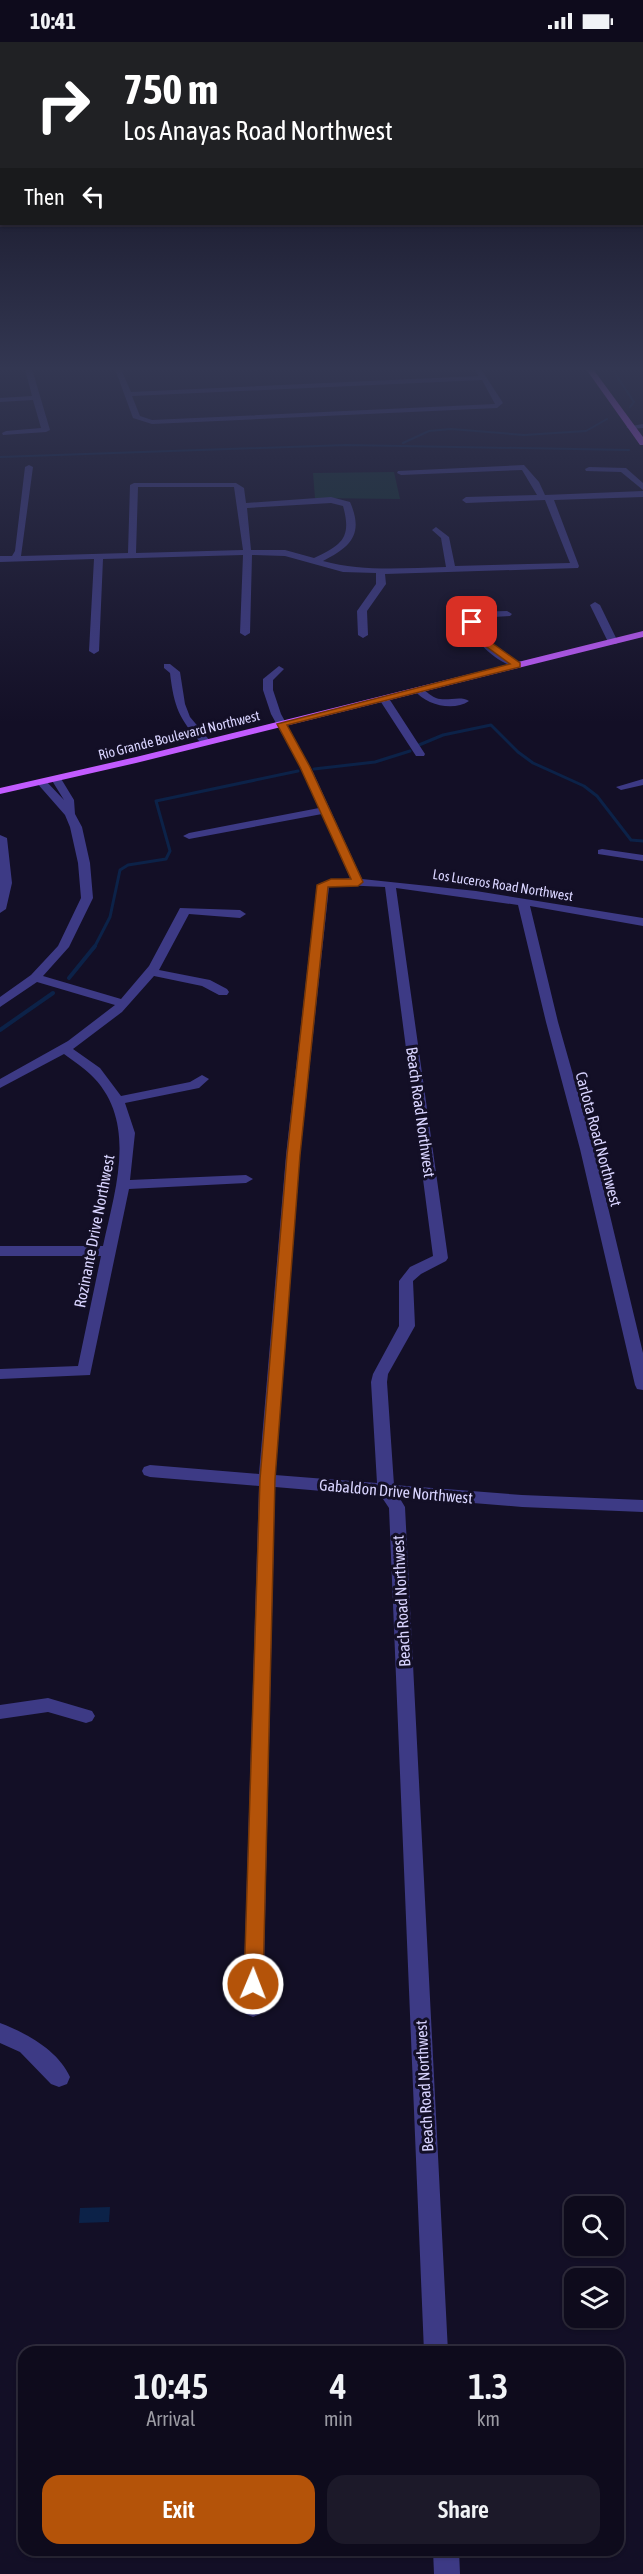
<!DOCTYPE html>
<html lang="en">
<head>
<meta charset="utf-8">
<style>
	:root { --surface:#0e0b1c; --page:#1c1929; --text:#f1f3f6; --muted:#9b9ba3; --line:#2e2b3b; --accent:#b45309 }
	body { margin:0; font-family:"Asap Condensed",sans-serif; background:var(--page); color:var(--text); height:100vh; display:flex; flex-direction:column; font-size:22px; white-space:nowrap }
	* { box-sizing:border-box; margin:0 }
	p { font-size:20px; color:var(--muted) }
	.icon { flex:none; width:33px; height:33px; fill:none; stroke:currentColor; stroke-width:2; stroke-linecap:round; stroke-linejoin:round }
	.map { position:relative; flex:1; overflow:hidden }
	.details { position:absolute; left:18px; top:2304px; width:606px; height:210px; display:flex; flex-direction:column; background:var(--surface); border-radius:18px; box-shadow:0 2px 4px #0004,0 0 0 2px var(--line) }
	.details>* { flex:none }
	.top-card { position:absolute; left:0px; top:0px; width:644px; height:183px; box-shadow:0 2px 4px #0004,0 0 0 2px var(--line); background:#202124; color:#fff; overflow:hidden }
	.tools { position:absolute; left:564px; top:2154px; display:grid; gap:12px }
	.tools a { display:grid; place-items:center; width:60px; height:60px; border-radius:12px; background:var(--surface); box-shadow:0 2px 4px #0004,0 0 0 2px var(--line); font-size:30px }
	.pin { position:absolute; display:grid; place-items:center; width:51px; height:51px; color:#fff; margin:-26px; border-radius:12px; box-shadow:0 3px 9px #0006 }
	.me { position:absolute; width:66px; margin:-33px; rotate:1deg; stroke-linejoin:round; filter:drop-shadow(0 0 4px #0008) }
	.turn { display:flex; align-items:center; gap:21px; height:126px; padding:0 24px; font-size:27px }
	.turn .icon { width:78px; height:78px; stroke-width:2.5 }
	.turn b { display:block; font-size:42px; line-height:51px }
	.then { display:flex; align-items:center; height:57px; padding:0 24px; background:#0003; gap:12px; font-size:22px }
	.eta { display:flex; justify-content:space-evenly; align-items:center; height:102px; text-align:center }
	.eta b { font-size:36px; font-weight:600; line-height:42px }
	.cta { display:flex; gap:12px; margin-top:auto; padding:12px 24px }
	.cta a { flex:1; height:69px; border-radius:18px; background:var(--accent); color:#fff; font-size:24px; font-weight:600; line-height:69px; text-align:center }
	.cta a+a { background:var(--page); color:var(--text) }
	.status { display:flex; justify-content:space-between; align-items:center; height:42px; padding:0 30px; background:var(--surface); direction:ltr }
	.status svg { height:16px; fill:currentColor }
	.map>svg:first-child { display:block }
</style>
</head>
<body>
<div class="status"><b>10:41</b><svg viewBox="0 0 49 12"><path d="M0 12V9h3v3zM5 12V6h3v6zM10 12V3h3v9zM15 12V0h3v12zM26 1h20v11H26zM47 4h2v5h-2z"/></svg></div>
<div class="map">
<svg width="643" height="2532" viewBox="0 0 643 2532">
	<rect width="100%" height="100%" fill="#130f26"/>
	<path fill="#12302f" d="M 394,430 L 400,457 L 315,456 L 313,431 Z"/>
	<path fill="#0c2248" d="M 110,2165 L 109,2180 L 79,2181 L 80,2166 Z"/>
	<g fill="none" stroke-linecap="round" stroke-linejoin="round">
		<path stroke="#0c2248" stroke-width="2" d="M 612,327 L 634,360 L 630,365
			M 403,401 L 429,389 L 451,387 L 524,393 L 586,389 L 607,377
			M 0,415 L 346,403 L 629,408"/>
		<path stroke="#0c2248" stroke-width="3" d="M 419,703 L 443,693 L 491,683 L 518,710 L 533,721 L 584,744 L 597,754 L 631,798 L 643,799
			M 314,727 L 375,720 L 410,709
			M 94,906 L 110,875 L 120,828 L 128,823 L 166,817 L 170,809 L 156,759 L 298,729"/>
		<path stroke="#0c2248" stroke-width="4" d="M 69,936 L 95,904
			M 0,988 L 53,951"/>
		<path fill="#3d3a85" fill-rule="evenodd" d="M 25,327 L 32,327 L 50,388 L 46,390 L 3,393 L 2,391 L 6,389 L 41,386 L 33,358 L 0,360 L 0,356 L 32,354 Z
			M 115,327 L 121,327 L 131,350 L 479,334 L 474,327 L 481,327 L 503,361 L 497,366 L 152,382 L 133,376 ZM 482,338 L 495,362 L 152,378 L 140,374 L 132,354 Z
			M 643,382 L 643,386 L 630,387 L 626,385 Z
			M 29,423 L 33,425 L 21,514 L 128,511 L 130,443 L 134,441 L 236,441 L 244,446 L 246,461 L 331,455 L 350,460 C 364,492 351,505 323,519 C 363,530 405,526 446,525 L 441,496 L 432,488 L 436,485 L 449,495 L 455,524 L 570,521 L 545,458 L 466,461 L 462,458 L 466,455 L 537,453 L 522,428 L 401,433 L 397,431 L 398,429 L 524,423 L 539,440 L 545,453 L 643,449 L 643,455 L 554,458 L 579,524 L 578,526 L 385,532 L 386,542 L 367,569 L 368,593 L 363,596 L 358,593 L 357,569 L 376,542 L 376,531 L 343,530 L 285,514 L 252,513 L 250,591 L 245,594 L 240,591 L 243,513 L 103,517 L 99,609 L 94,612 L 89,609 L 94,517 L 0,520 L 0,514 L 12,514 L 15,509 L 25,425 ZM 138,445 L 234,445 L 243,508 L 136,511 ZM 331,461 L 343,464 C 352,496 342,503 314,516 L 285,508 L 251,508 L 247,466 Z
			M 589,425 L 626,426 L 643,441 L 643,448 L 621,430 L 586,429 L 585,427 Z
			M 595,560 L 600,563 L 618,600 L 616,602 L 608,600 L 590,563 Z
			M 507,569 L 512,572 L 510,574 L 476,576 L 484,595 L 520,621 L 522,623 L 517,626 C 493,618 471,598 466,573 L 471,570 Z
			M 164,622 L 170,622 L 180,630 L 185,662 L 190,675 L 211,700 L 210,702 L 202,702 C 179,677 174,665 170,631 L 164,626 Z
			M 279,624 L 284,627 L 273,638 L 273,648 L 281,672 L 313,730 L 362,837 L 476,849 L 643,876 L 643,884 L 530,864 L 558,980 L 594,1107 L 643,1311 L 643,1348 L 637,1347 L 635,1343 L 580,1107 L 546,980 L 518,863 L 396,846 L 448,1216 L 446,1219 L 421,1232 L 413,1239 L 415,1284 L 388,1332 L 387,1340 L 394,1443 L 522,1453 L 643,1458 L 643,1470 L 522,1465 L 399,1455 L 405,1465 L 448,2310 L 424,2310 L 389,1466 L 381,1454 L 275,1445 L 263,1965 L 260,1972 L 253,1975 L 246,1972 L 243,1965 L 259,1444 L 150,1435 L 144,1433 L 142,1429 L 144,1425 L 150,1423 L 259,1432 L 286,1113 L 317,843 L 323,840 L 350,836 L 322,772 L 189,797 L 183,794 L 189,791 L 319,766 L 303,730 L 271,672 L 263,648 L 263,637 ZM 342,843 L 385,845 L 433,1214 L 410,1225 L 399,1239 L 399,1284 L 373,1332 L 371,1340 L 377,1441 L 275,1433 L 300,1113 L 329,845 Z
			M 415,646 C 425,645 428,653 436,656 C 447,660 460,653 469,659 C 453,670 426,663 414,648 Z
			M 380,655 L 388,655 L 425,712 L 424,714 L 416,714 L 379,657 Z
			M 56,734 L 60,735 L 74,758 L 75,772 L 82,785 L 90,821 L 93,856 L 69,905 L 43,934 L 121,957 L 149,924 L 180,866 L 240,868 L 246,872 L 240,876 L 189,872 L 159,928 L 210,938 L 227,947 L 229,950 L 227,953 L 219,953 L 202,944 L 154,934 L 122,970 L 73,1007 L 100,1026 L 121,1054 L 190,1040 L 202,1033 L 209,1037 L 199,1046 L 125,1061 L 135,1091 L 130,1138 L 246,1133 L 253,1137 L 246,1141 L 129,1147 L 90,1333 L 0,1337 L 0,1327 L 78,1324 L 101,1214 L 0,1214 L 0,1204 L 103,1204 C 115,1148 139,1078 90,1032 C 83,1025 73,1019 64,1012 L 0,1046 L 0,1037 L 68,999 L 115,963 L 37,940 L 0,965 L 0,955 L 31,933 L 58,904 L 81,856 L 78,821 L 70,785 L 65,773 L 36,740 L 41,737 L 45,738 L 64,758 L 51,737 Z
			M 643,737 L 643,743 L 621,748 L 616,745 Z
			M 0,793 L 7,796 L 12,841 L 6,867 L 0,871 Z
			M 602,807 L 643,813 L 643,819 L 598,812 L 598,808 Z
			M 48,1656 L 92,1669 L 95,1674 L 92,1679 L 86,1681 L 48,1670 L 0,1677 L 0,1663 Z
			M 0,1981 C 26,1991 58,2008 70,2035 L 67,2042 L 59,2045 L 51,2042 L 20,2010 L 0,2001 Z
			M 433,2508 L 459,2508 L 460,2532 L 434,2532 Z"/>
		<path fill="#c25bff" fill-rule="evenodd" d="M 586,327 L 593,327 L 643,395 L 643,403 L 640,403 Z
			M 643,589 L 643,595 L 136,721 L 0,752 L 0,746 L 136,715 Z"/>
	</g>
	<linearGradient id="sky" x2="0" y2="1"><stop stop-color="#0a0815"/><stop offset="0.48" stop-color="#333752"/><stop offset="1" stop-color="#333752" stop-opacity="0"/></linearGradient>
	<rect width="643" height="681" fill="url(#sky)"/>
	<path fill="#b45309" stroke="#753606" stroke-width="1.5" d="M 469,579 L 475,579 L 479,591 L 485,596 L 520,621 L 520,625 L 287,683 L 310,725 L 363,840 L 358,844 L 328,845 L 300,1113 L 275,1437 L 263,1942 L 260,1948 L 253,1950 L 247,1948 L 244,1942 L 260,1437 L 287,1113 L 317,843 L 331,837 L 351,837 L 300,725 L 277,682 L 510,622 L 472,594 Z"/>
	<g text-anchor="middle" stroke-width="6" stroke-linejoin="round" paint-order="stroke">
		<g font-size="14" fill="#d9d4ff" stroke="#130f26">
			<text transform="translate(179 693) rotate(-14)" y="5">Rio Grande Boulevard Northwest</text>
			<text transform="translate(503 843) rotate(9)" y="5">Los Luceros Road Northwest</text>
		</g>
		<g font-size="16" fill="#d9d4ff" stroke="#130f26">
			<text transform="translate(421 1070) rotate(82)" y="6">Beach Road Northwest</text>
			<text transform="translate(599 1097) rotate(75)" y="6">Carlota Road Northwest</text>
			<text transform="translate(94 1189) rotate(-79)" y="6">Rozinante Drive Northwest</text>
			<text transform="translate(396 1449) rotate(5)" y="6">Gabaldon Drive Northwest</text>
			<text transform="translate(401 1559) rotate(-93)" y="6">Beach Road Northwest</text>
			<text transform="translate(424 2044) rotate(-93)" y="6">Beach Road Northwest</text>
		</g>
	</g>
</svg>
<div class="tools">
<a><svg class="icon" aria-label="search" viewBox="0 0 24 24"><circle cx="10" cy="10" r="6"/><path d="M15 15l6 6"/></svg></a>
<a><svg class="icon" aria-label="layers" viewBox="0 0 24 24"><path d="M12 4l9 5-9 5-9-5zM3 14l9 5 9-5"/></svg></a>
</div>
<div class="pin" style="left:472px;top:580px;background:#d93025"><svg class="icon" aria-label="arrive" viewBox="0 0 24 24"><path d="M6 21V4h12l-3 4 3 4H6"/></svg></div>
<svg class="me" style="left:253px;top:1942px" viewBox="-20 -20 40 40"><circle r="17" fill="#b45309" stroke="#fff" stroke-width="3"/><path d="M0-11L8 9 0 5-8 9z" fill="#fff"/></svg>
<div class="top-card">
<div class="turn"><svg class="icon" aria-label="right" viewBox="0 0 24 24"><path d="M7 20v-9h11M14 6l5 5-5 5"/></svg><div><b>750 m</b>Los Anayas Road Northwest</div></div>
<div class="then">Then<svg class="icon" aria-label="left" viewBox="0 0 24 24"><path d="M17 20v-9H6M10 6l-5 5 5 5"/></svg></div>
</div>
<section class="details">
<div class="eta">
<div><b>10:45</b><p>Arrival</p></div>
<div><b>4</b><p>min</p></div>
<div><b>1.3</b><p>km</p></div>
</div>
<div class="cta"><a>Exit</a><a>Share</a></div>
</section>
</div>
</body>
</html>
